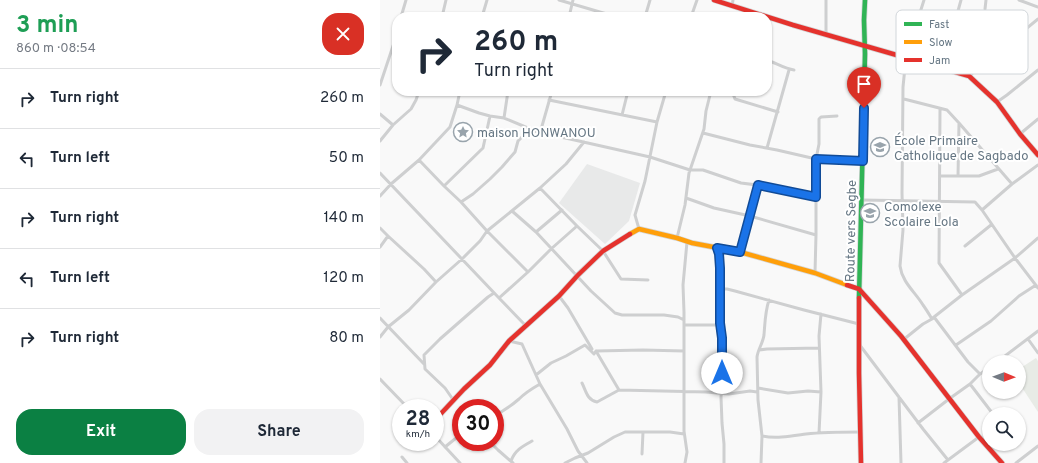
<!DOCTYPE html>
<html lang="en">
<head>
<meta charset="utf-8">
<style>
	:root { --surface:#fff; --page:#f2f2f3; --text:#1f2937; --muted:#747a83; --line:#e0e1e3; --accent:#0b8043 }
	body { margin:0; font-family:Overpass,sans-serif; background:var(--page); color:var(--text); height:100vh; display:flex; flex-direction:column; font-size:15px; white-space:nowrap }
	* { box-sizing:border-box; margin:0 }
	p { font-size:13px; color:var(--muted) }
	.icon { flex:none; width:22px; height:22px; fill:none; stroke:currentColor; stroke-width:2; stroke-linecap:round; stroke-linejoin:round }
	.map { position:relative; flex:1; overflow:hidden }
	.details { display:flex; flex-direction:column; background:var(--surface); width:380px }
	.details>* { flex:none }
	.banner { position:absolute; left:12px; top:12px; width:380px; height:84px; border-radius:16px; box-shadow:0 1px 3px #0004; background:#fff; color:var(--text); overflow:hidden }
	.needle { width:26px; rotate:91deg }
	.controls { position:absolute; left:602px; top:355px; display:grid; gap:8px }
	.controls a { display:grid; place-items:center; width:44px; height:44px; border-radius:50%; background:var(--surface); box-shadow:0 1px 3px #0004; font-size:20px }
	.speed { position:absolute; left:12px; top:399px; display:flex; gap:8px; font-size:20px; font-weight:700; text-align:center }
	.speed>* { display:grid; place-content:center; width:52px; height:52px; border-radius:50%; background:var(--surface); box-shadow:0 1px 3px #0004; line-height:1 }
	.speed small { font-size:10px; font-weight:400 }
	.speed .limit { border:6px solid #d22; background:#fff; color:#111 }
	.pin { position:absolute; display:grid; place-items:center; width:34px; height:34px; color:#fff; margin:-41px -17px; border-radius:50% 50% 50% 0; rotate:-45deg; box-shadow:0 0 4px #0007 }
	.pin .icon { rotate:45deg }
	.me { position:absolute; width:44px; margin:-22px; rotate:0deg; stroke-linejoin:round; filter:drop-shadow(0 0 3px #0008) }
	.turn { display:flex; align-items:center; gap:14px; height:84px; padding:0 16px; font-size:18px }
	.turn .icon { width:52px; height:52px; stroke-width:2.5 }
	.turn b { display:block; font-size:28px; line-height:34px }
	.round { display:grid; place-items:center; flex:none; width:42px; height:42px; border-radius:16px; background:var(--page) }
	.summary { display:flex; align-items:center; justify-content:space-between; height:68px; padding:0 16px }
	h1 { font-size:24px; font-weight:700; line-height:30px; color:#1e9e55 }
	.action { display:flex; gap:8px; margin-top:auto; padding:8px 16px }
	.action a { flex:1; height:46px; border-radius:16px; background:var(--accent); color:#fff; font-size:16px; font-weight:700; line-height:46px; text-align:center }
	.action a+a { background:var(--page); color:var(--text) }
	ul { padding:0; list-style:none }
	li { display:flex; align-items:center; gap:12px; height:60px; padding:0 16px; border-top:1px solid var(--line) }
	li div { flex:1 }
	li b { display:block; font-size:15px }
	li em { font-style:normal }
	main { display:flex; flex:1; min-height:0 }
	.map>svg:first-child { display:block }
</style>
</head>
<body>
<main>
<section class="details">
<div class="summary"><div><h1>3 min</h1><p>860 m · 08:54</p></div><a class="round" style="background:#d93025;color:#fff"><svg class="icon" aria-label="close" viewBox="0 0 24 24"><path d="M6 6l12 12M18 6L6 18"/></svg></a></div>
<ul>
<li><svg class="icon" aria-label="right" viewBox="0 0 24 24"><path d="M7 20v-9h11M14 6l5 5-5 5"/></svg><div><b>Turn right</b></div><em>260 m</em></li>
<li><svg class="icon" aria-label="left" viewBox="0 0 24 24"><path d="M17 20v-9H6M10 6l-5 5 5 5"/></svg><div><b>Turn left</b></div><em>50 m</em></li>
<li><svg class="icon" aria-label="right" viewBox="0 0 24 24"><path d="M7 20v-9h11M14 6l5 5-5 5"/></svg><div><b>Turn right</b></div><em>140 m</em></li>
<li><svg class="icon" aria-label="left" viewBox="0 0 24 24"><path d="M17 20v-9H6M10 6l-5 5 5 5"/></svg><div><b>Turn left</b></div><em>120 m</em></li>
<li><svg class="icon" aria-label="right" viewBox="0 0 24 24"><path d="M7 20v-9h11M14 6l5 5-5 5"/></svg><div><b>Turn right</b></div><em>80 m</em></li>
</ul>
<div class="action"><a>Exit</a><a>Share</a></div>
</section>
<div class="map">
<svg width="658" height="463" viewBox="0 0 658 463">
	<rect width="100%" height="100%" fill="#f9f9f9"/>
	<path fill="#e8e9e9" d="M 207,164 L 260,183 L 249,221 L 225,244 L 179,203 Z"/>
	<path fill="#e8ebe6" d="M 656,358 L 658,361 L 658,412 L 639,383 L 639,369 Z"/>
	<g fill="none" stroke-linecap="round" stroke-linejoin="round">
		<defs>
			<path id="fast" d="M 479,298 L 485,54 L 484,20 L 485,0"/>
			<path id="slow" d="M 250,234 L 259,229 L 297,238 L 312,243 L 360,252 L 435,273 L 467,285"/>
			<path id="jam" d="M 334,0 L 413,25 L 589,76 L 617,102 L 640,134 L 658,155
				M 467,285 L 479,289 L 521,336 L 599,437 L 622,463
				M 479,298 L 479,373 L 481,463
				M 55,420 L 84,389 L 110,365 L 129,341 L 179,296 L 198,275 L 223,251 L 250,234"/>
		</defs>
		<use href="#fast" stroke="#d5d6d7" stroke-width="6"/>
		<use href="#slow" stroke="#d5d6d7" stroke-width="6"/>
		<use href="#jam" stroke="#d5d6d7" stroke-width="6"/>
		<path stroke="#cecfd0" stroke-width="3" d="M 179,0 L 237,17
			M 446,0 L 446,34
			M 544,0 L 526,57 L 523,87 L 522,193 L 523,230 L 520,266 C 522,282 535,292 543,305 C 546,309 549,314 552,319 L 554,317 L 588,362 L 600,374
			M 639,0 L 658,7
			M 352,6 L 353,0
			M 605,9 L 606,0
			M 21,17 L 26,0
			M 62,17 L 66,0
			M 102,17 L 107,0
			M 189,17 L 193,0
			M 265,17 L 270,0
			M 311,17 L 317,0
			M 538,20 L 573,29 L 627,44
			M 573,29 L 581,0
			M 387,60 C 396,63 405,69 414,70
			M 589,76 L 658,19
			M 0,85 L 17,34
			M 80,91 L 77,105 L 99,113 L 110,116 L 124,118 L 160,133 L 190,139 L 270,157 L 310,170 L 323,170 L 361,183 L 385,186 L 400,190 L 436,197
			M 352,91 L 355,99 L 398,112
			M 524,99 L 567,110 L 579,123 L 632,184
			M 169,100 L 277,122
			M 617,102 L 627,95 L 658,70
			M 560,109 L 559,263 L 582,295
			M 0,114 L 13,125
			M 242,115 L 248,91
			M 124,118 L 128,91
			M 160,133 L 172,91
			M 323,133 L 370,145 L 397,150 L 436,159 L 483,161
			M 640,134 L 658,119
			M 0,141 L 13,125 L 31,109 L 36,100 L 39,91
			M 387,148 L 409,70
			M 39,160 L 64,186 L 81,202 L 107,231 L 148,272
			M 0,173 L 119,298 L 146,326
			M 560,176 L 599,176 L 618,169
			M 578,176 L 579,123
			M 64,186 L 103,148 L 110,116
			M 160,188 L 197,226 L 223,251 L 241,279 L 268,280
			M 0,196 L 11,184 L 39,160 L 70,127 L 77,105
			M 306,198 L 334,208 L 370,216 L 436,235
			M 482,200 L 595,202 L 602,210 L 635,258 L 658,288
			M 81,202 L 93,194 L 110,179 L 122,167 L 135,152 L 138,141 L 150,129
			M 602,210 L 632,184 L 658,165
			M 132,211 L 156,232 L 211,291 L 235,313 L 242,315 L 284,315 L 298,317 L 304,320
			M 0,228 L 8,236 L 0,247
			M 259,229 L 255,215 L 265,181 L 277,122 L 286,91
			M 156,232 L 182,210
			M 8,236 L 44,269 L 56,282
			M 297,238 L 305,205 L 309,173 L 324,129 L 326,111 L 331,91
			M 585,246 L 611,225
			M 337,248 L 340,259 L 340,323 L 342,338 L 342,384 L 341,397 L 342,423 L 344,444 L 344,463
			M 360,252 L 378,185
			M 435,273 L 436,235 L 436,159 L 439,144 L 439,119 L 441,117 L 457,116
			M 340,289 L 347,289 L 355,291 L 424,310 L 479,324
			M 179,296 L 188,308 L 212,349
			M 119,298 L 148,272 L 171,249 L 197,226
			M 554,317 L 582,295 L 635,258 L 658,238
			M 0,318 L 44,364
			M 304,325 L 340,325
			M 0,337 L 8,327 L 29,310 L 56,282 L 82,259 L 100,241 L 107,231 L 160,188 L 186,164 L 204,142
			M 648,339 L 658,353
			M 523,340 L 543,324 L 552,319
			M 129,341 L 142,344 L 160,384 L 187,429 L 198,451 L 207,463
			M 479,344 L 543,429 L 568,460
			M 576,345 L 611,321 L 639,296 L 656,285
			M 379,350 L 387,349 L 439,348
			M 216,351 L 263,350 L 304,351
			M 617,362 L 658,331
			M 156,375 L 171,363 L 186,356 L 205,345 L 214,354 L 216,351 L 239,390 L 326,392 L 349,394 L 370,391 L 377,392
			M 0,379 L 28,408
			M 202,383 C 206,391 207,400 217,402 L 239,390
			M 590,384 L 613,414
			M 378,388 L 408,393 L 428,391 L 441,392
			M 519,397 L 521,463
			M 74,401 L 65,388 L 45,369 L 44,355 L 60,339 L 108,297 L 114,293
			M 115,415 C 124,411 132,405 139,399 C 145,393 153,388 160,384
			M 538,423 L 569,399 L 590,384 L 600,374 L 609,368
			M 439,433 L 441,392 L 439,336 L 441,314
			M 55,436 L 80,463
			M 382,436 C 397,439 412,436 426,434 C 444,432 463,432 480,432
			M 110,442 L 118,450 L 133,463
			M 65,447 L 81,434
			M 262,454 L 263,432
			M 22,457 L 27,463
			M 131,461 C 135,450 143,446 152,441
			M 185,463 L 195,458 L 208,453 L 234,437 L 245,432 L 290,432 L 304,434
			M 305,463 L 307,452 L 304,431 L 304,312 L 303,285 L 307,242
			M 381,463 L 382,436 L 378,400 L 377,357 C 378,349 383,343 384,335 C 385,323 385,312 389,300
			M 564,463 L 599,437
			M 636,463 L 658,446"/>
		<use href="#fast" stroke="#30b455" stroke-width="4.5"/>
		<use href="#slow" stroke="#ff9f0a" stroke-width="4.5"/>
		<use href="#jam" stroke="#e5322d" stroke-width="4.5"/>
	</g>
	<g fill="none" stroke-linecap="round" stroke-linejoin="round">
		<defs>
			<path id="route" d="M 342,373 L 342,338 L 340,323 L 340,268 L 339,254 L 337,248 L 360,252 L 378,185 L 436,197 L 436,159 L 483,161 L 484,108"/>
		</defs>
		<use href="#route" stroke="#114b97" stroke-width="10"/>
		<use href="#route" stroke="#1a73e8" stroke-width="7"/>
	</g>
	<defs>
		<symbol id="sight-ring" viewBox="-11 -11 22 22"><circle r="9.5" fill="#fff" stroke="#99a4ac" stroke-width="1.5"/><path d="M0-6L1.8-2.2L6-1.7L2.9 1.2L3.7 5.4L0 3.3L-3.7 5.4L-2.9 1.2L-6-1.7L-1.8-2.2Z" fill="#99a4ac"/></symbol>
		<symbol id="school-ring" viewBox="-11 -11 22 22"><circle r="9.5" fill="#fff" stroke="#99a4ac" stroke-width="1.5"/><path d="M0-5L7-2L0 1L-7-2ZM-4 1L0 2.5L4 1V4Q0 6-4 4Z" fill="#99a4ac"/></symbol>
	</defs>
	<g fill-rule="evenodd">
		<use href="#sight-ring" x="72" y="121" width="22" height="22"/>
		<use href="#school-ring" x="489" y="136" width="22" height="22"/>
		<use href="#school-ring" x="479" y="202" width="22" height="22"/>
	</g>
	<g text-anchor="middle" stroke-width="4" stroke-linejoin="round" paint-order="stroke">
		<g font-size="13" fill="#657683" stroke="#fff" text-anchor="start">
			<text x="97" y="137">maison HONWANOU</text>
			<text x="514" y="145">École Primaire<tspan x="514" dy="15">Catholique de Sagbado</tspan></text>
			<text x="504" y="211">Comolexe<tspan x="504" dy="15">Scolaire Lola</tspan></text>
		</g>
		<g font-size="13" fill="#657683" stroke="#fff">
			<text transform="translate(470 231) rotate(-89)" y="5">Route vers Segbe</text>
		</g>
	</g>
	<rect x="516" y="10" width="132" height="64" rx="6" fill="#fff" stroke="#d1d6da" stroke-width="1"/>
	<rect x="524" y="22" width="18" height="4" fill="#30b455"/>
	<rect x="524" y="40" width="18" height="4" fill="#ff9f0a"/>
	<rect x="524" y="58" width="18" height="4" fill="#e5322d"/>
	<g font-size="11" fill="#657683">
		<text x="549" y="28">Fast</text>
		<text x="549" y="46">Slow</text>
		<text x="549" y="64">Jam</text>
	</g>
</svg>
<div class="controls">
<a><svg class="needle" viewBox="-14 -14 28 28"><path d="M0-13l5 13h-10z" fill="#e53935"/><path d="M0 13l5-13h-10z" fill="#747a83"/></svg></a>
<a><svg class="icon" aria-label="search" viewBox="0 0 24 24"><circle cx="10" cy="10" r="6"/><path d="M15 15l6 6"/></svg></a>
</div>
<div class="speed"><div>28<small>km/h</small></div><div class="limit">30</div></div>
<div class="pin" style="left:484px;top:108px;background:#d93025"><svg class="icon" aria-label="arrive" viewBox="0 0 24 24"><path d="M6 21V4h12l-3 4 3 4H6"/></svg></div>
<svg class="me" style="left:342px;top:373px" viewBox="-20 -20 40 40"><circle r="19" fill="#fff"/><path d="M0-13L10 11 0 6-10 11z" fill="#1a73e8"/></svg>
<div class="banner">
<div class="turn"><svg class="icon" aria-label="right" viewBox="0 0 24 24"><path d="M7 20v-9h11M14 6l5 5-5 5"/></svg><div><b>260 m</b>Turn right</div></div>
</div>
</div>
</main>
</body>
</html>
